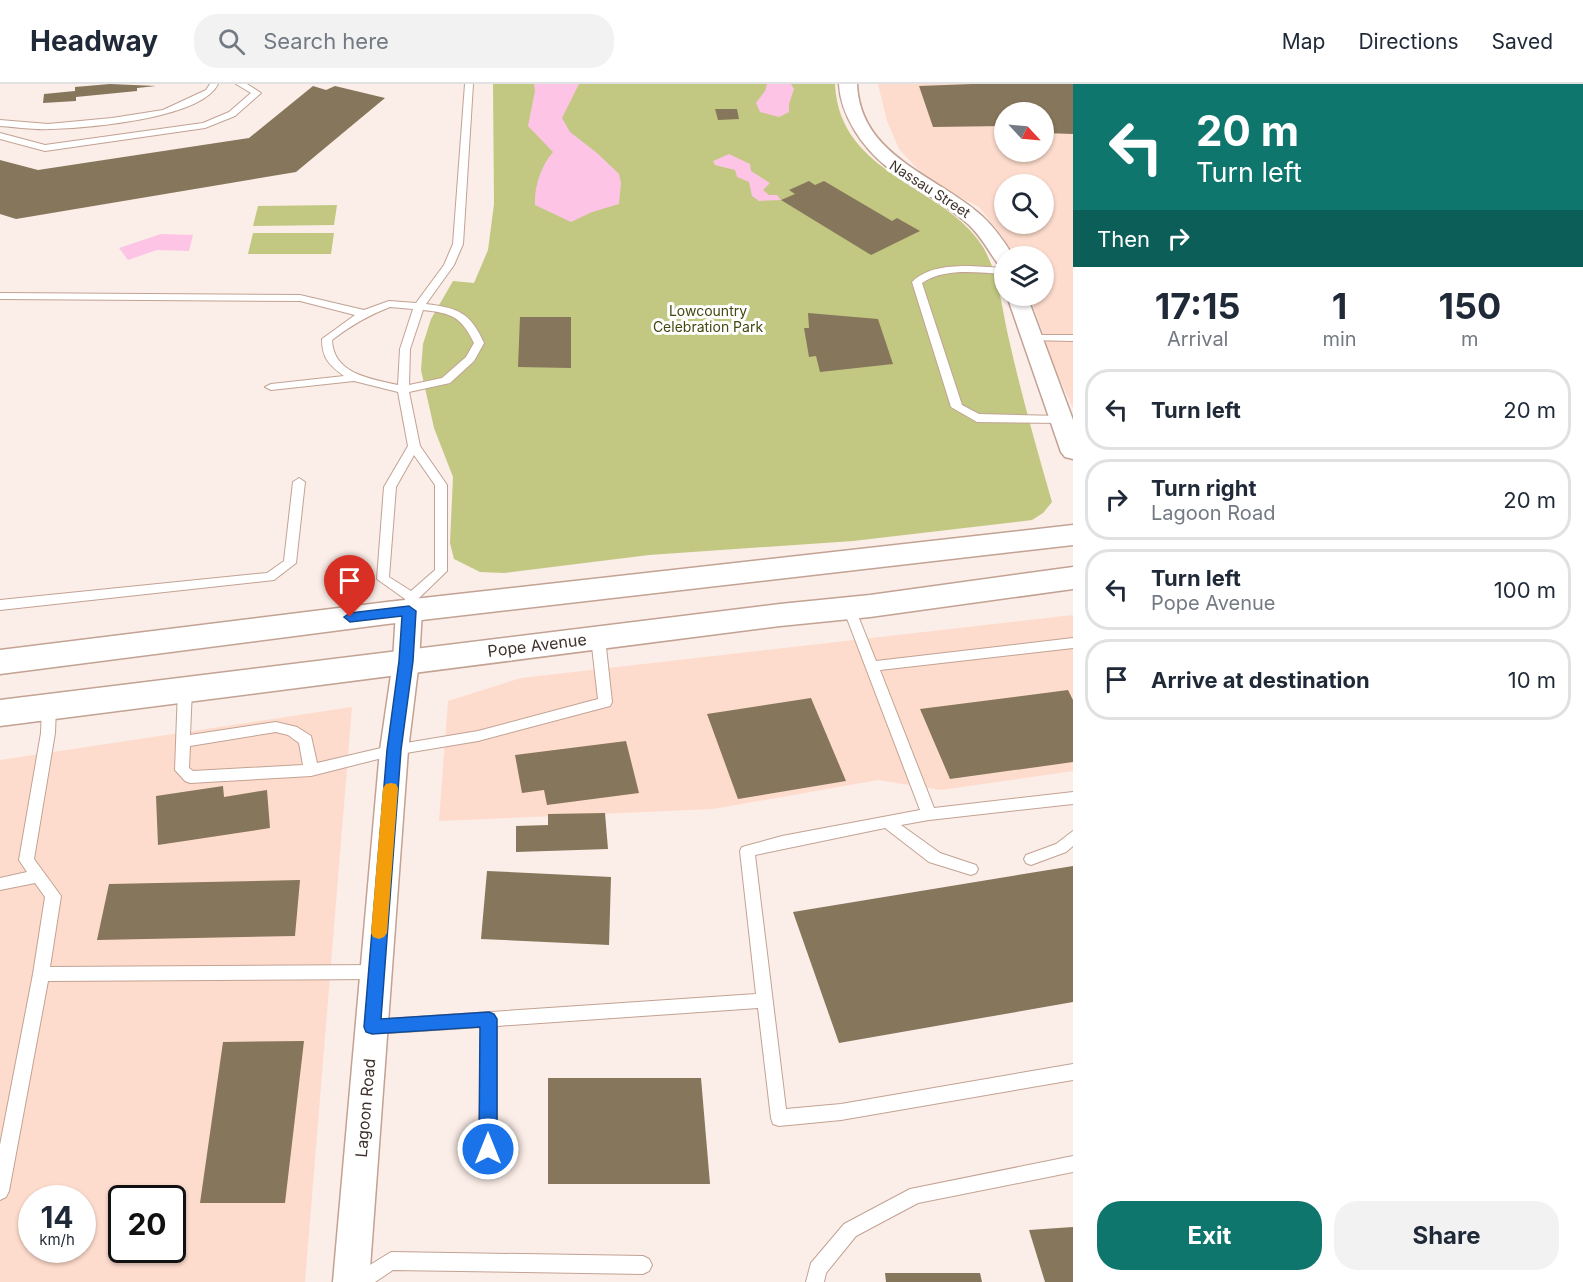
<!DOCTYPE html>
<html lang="en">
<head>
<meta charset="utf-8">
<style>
	:root { --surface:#fff; --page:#f2f2f3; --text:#1f2937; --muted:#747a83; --line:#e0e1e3; --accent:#0f766e }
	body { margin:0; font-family:Inter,sans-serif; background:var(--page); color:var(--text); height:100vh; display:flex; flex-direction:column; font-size:22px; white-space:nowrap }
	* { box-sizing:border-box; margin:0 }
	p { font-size:20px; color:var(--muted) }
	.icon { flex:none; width:33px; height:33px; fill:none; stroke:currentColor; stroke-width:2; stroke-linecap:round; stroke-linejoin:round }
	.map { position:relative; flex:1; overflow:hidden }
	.sheet { display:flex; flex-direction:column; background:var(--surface); width:510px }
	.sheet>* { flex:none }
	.guide { background:#0f766e; color:#fff; overflow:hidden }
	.needle { width:39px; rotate:116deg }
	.buttons { position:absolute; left:994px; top:18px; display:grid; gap:12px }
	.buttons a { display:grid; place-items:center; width:60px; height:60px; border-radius:50%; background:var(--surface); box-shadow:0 2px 4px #0004; font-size:30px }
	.speed { position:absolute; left:18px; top:1101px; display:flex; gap:12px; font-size:30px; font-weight:700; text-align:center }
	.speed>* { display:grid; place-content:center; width:78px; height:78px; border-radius:50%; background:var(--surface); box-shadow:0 2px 4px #0004; line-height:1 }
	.speed small { font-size:15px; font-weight:400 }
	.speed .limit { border:3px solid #111; border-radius:9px; background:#fff; color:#111 }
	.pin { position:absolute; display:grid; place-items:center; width:51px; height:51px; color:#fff; margin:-62px -26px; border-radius:50% 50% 50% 0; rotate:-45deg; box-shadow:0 0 6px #0007 }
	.pin .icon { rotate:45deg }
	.me { position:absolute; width:66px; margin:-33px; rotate:0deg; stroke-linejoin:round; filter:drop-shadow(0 0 4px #0008) }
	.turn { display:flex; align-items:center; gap:21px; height:126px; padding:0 24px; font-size:27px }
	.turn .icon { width:78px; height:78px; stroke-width:2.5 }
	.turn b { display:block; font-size:42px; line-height:51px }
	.then { display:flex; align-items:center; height:57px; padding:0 24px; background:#0003; gap:12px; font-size:22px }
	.eta { display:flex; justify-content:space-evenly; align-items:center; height:102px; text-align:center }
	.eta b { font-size:36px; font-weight:700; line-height:42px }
	.action { display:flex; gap:12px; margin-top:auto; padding:12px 24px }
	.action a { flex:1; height:69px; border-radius:24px; background:var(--accent); color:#fff; font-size:24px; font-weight:700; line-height:69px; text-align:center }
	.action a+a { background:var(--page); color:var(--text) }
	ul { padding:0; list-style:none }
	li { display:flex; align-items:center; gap:18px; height:81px; margin:0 12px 9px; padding:0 12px; border:3px solid var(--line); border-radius:24px }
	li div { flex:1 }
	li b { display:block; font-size:22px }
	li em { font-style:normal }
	header { display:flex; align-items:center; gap:36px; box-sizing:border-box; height:84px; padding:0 30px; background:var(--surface); border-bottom:2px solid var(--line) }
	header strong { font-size:28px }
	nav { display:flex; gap:33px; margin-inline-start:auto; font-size:21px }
	.search { width:420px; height:54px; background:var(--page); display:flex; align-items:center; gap:15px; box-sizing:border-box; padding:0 21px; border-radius:24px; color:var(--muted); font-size:22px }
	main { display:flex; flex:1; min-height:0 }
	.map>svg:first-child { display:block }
</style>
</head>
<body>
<header>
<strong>Headway</strong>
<div class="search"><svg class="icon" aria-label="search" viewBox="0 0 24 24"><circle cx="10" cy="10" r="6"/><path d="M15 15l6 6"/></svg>Search here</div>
<nav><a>Map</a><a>Directions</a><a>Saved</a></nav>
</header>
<main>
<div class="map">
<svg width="1073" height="1198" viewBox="0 0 1073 1198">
	<rect width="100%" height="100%" fill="#fbede7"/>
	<path fill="#fedccd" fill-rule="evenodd" d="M 878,0 L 1073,0 L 1073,324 L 1055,285 L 1030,212 L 1044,212 L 1044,172 L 1012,172 L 1002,152 L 979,123 L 929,97 L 899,65 L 887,37 ZM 1005,28 L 1044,28 L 1044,68 L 1005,68 ZM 1005,100 L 1044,100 L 1044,140 L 1005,140 Z
		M 1073,531 L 1073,687 L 941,706 L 878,696 L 713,725 L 439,737 L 448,617 L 521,594 Z
		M 352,623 L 305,1198 L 0,1198 L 0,676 ZM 32,1114 L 82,1114 L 82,1166 L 32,1166 ZM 122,1114 L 172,1114 L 172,1166 L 122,1166 Z"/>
	<path fill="#c2c882" d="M 493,0 L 835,0 C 839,92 945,101 983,163 C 1000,192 1002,228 1010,260 C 1022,313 1037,366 1052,418 L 1043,429 L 1032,436 L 853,457 L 649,471 L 504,489 L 480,488 L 454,475 L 450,459 L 453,393 L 434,344 L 421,286 L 423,260 L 431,235 L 453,197 L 474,199 L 488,166 L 494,120 Z
		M 337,121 L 334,141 L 253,142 L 258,122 Z
		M 253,149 L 334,149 L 331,170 L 248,170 Z"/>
	<path fill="#fdc4e6" d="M 534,0 L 579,0 L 562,34 L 570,48 L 597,69 L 619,90 L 621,99 L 619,120 L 592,128 L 571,138 L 535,121 C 534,103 541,82 553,68 L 528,42 L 535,7 Z
		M 767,0 L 791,0 L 794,5 L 789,20 L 789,28 L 779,33 L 760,28 L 756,19 L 765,7 Z
		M 729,70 L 750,80 L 751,87 L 770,99 L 763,106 L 769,111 L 777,111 L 781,116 L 759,117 L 752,112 L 749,98 L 737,93 L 735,86 L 715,81 L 713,77 Z
		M 161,150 L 193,151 L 189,167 L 157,166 L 128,176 L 119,164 Z"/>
	<path fill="#86765b" d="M 110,0 L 156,2 L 137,4 L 137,7 L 76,13 L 76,17 L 43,19 L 44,10 L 75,7 L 75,3 Z
		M 972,0 L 1073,0 L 1073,50 L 1044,49 L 1044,28 L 1005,28 L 1005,42 L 933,43 L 919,2 Z
		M 313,2 L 326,6 L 335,2 L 385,14 L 296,88 L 16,135 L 0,130 L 0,76 L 38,86 L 249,54 Z
		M 715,25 L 737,25 L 739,35 L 718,36 Z
		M 809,97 L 815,101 L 824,97 L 892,137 L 897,134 L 920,147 L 871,171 L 781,116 L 795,110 L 789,106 Z
		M 808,229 L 878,235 L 893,280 L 820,288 L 816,272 L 809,273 L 804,244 L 809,244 Z
		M 520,233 L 571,233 L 571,284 L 518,283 Z
		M 1068,606 L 1073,616 L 1073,678 L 950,695 L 920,625 Z
		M 811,614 L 846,697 L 738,715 L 707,630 Z
		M 626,657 L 639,709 L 547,721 L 544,706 L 522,709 L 515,671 Z
		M 223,702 L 224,713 L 267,706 L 270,744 L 158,761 L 156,712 Z
		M 605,729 L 608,765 L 516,768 L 516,742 L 548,741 L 548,730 Z
		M 1073,782 L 1073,918 L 839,959 L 793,828 Z
		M 487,787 L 611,793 L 609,861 L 481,855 Z
		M 300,796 L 295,852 L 97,856 L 109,800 Z
		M 304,957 L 285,1119 L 200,1119 L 223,958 Z
		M 548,994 L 701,994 L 710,1100 L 548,1100 Z
		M 1073,1143 L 1073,1198 L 1045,1198 L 1029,1146 Z
		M 885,1189 L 980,1189 L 982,1198 L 886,1198 Z"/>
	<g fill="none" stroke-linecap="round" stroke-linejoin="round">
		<defs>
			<path id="service" d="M 210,0 L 218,0 C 201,35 87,44 50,45 C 34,46 16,43 0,42 L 0,36 L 48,40 L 112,34 L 163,26 L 206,6 Z
				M 236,0 L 247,0 L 261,9 L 235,32 L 205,44 L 45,67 L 0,55 L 0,49 L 45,61 L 203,39 L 229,28 L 251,9 Z
				M 465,0 L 473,0 L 463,160 L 454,181 L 426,220 C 458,224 470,228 484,259 L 474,277 L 450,299 L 409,308 L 420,362 L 447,401 L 447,487 L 418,515 L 415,527 L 409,532 L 403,527 L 405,515 L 377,495 L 384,403 L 408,362 L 398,308 L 354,297 L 271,306 L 265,303 L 271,300 L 344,292 C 329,281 322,274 322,255 L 355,231 L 300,217 L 0,215 L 0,209 L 300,211 L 364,226 L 389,217 L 416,219 L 444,181 L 453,160 ZM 390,223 L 413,225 L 400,265 L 398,301 C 371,295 333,290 332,256 C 350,242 369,231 390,223 ZM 423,226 C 451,229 461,232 474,259 L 466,273 L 442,294 L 409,301 L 410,265 ZM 414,371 L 435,401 L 435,486 L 411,507 L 389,493 L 396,403 Z
				M 970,182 L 1005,184 L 1005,190 C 978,189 946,183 922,199 L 962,321 L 979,330 L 1061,332 L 1067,336 L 1065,339 L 977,338 L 951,323 L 912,198 C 927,183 950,182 970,182 Z
				M 1032,251 L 1073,251 L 1073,257 L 1028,256 L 1028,252 Z
				M 299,394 L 305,398 L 296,479 L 274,496 L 0,526 L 0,516 L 267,489 L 284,477 L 293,398 Z
				M 849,519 L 855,524 L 876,577 L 1073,554 L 1073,564 L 880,586 L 934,724 L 1073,708 L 1073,720 L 929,736 L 901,741 L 940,769 L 976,781 L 978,785 L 976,789 L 971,791 L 929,778 L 885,744 L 755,771 L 786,1025 L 841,1020 L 1073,980 L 1073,996 L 841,1036 L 779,1042 L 773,1040 L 771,1034 L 758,924 L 497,942 L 497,1086 L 494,1092 L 488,1094 L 482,1092 L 479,1086 L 481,943 L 372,950 L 366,948 L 364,943 L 366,938 L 372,936 L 756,910 L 740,767 L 742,763 L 782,752 L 920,726 L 843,524 Z
				M 598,549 L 605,554 L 612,618 L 610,622 L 478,657 L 394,671 L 311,692 L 190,699 L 185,697 L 175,686 L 178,605 L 180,601 L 190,601 L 192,605 L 190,651 L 276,638 L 297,643 L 311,652 L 317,679 L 394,661 L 478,647 L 598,615 L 591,554 ZM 276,648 L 288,651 L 299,659 L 303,681 L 193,687 L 189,684 L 190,662 Z
				M 49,617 L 54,618 L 56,622 L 55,649 L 34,775 L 61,812 L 50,883 L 376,881 L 382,883 L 384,888 L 382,893 L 376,895 L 48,897 L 9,1107 L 6,1113 L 0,1116 L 0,1061 L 33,890 L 45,813 L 35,799 L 0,806 L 0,794 L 27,788 L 19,776 L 41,649 L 42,622 L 44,618 Z
				M 1073,747 L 1073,762 L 1066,768 L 1031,781 L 1026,779 L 1024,775 L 1026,771 L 1056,760 Z
				M 1073,1072 L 1073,1088 L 918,1119 L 856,1152 L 826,1189 L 824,1198 L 806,1198 L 811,1179 L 844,1140 L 910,1105 Z
				M 391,1168 L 643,1172 L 649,1175 L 652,1181 L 649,1187 L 643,1190 L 393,1186 L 375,1198 L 349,1198 L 352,1192 Z"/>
			<path id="minor" d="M 839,0 L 857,0 C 860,73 937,91 982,132 C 995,144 1004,157 1013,172 L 1005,172 L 1005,182 L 998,180 C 988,166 981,152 968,140 C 929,105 884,94 855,47 C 846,32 840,18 839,0 Z
				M 1007,212 L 1027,212 L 1073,336 L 1073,375 L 1065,373 L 1061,368 Z
				M 409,518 L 418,521 L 422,527 L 419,577 L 408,666 L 369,1198 L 333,1198 L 380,666 L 393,577 L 396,527 L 400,521 Z"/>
			<path id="secondary" d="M 1073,441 L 1073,461 L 387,540 L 0,590 L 0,566 L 387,518 Z
				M 1073,483 L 1073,505 L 870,533 L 780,542 L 0,642 L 0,616 L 780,520 L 870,511 Z"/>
		</defs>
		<use href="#service" stroke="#c2a293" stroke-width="2"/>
		<use href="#minor" stroke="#c2a293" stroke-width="3"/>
		<use href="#secondary" stroke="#c2a293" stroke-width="3"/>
		<use href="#service" fill="#fff" fill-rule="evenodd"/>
		<use href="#minor" fill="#fff" fill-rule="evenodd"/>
		<use href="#secondary" fill="#fff" fill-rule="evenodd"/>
	</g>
	<path fill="#1a73e8" stroke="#114b97" stroke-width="1.5" d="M 409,522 L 416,527 L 413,577 L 401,666 L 381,935 L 489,928 L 494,930 L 497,935 L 497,1065 L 494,1071 L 488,1073 L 482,1071 L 479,1065 L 480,943 L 372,950 L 366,948 L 364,943 L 387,666 L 399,577 L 402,532 L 350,538 L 344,533 L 350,529 Z"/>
	<path fill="#f59e0b" d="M 391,699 L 396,700 L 398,704 L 387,849 L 384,853 L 379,855 L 373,853 L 371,849 L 383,704 L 386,700 Z"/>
	<g text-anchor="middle" stroke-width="6" stroke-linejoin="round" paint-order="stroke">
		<g font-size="14" fill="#3e312b" stroke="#fff">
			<text transform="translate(930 105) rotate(33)" y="5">Nassau Street</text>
		</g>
		<g font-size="14" fill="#44470e" stroke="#fff">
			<text x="708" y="232">Lowcountry<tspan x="708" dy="16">Celebration Park</tspan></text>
		</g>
		<g font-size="16" fill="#3e312b" stroke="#fff">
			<text transform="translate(537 561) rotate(-7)" y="6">Pope Avenue</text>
			<text transform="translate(365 1024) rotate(-85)" y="6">Lagoon Road</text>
		</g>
	</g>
</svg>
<div class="buttons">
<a><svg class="needle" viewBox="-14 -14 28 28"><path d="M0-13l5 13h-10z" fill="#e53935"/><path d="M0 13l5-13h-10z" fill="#747a83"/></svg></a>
<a><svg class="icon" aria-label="search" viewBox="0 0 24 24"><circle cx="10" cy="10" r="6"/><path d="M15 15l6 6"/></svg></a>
<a><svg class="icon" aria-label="layers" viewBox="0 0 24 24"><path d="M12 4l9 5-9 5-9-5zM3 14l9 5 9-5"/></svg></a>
</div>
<div class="speed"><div>14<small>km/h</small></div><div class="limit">20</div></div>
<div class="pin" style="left:350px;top:533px;background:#d93025"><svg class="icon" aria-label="arrive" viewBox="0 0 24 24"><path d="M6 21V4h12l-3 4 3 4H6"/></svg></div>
<svg class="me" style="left:488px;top:1065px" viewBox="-20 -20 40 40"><circle r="17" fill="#1a73e8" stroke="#fff" stroke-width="3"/><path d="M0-11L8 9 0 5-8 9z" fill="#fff"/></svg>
</div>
<section class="sheet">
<div class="guide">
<div class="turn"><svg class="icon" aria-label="left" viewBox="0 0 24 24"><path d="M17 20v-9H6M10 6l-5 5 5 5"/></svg><div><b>20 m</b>Turn left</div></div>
<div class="then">Then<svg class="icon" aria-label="right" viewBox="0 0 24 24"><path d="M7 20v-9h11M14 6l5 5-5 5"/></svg></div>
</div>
<div class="eta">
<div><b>17:15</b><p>Arrival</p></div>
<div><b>1</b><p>min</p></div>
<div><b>150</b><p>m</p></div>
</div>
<ul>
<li><svg class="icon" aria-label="left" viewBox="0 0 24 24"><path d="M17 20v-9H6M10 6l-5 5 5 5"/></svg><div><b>Turn left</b></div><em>20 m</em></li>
<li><svg class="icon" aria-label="right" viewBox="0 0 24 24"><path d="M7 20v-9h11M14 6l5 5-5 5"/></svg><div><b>Turn right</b><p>Lagoon Road</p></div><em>20 m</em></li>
<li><svg class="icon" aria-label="left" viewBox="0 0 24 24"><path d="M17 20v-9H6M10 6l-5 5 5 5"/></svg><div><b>Turn left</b><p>Pope Avenue</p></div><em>100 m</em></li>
<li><svg class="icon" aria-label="arrive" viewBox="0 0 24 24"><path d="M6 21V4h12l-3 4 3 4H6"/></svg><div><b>Arrive at destination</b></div><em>10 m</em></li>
</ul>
<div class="action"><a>Exit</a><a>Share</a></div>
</section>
</main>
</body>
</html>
